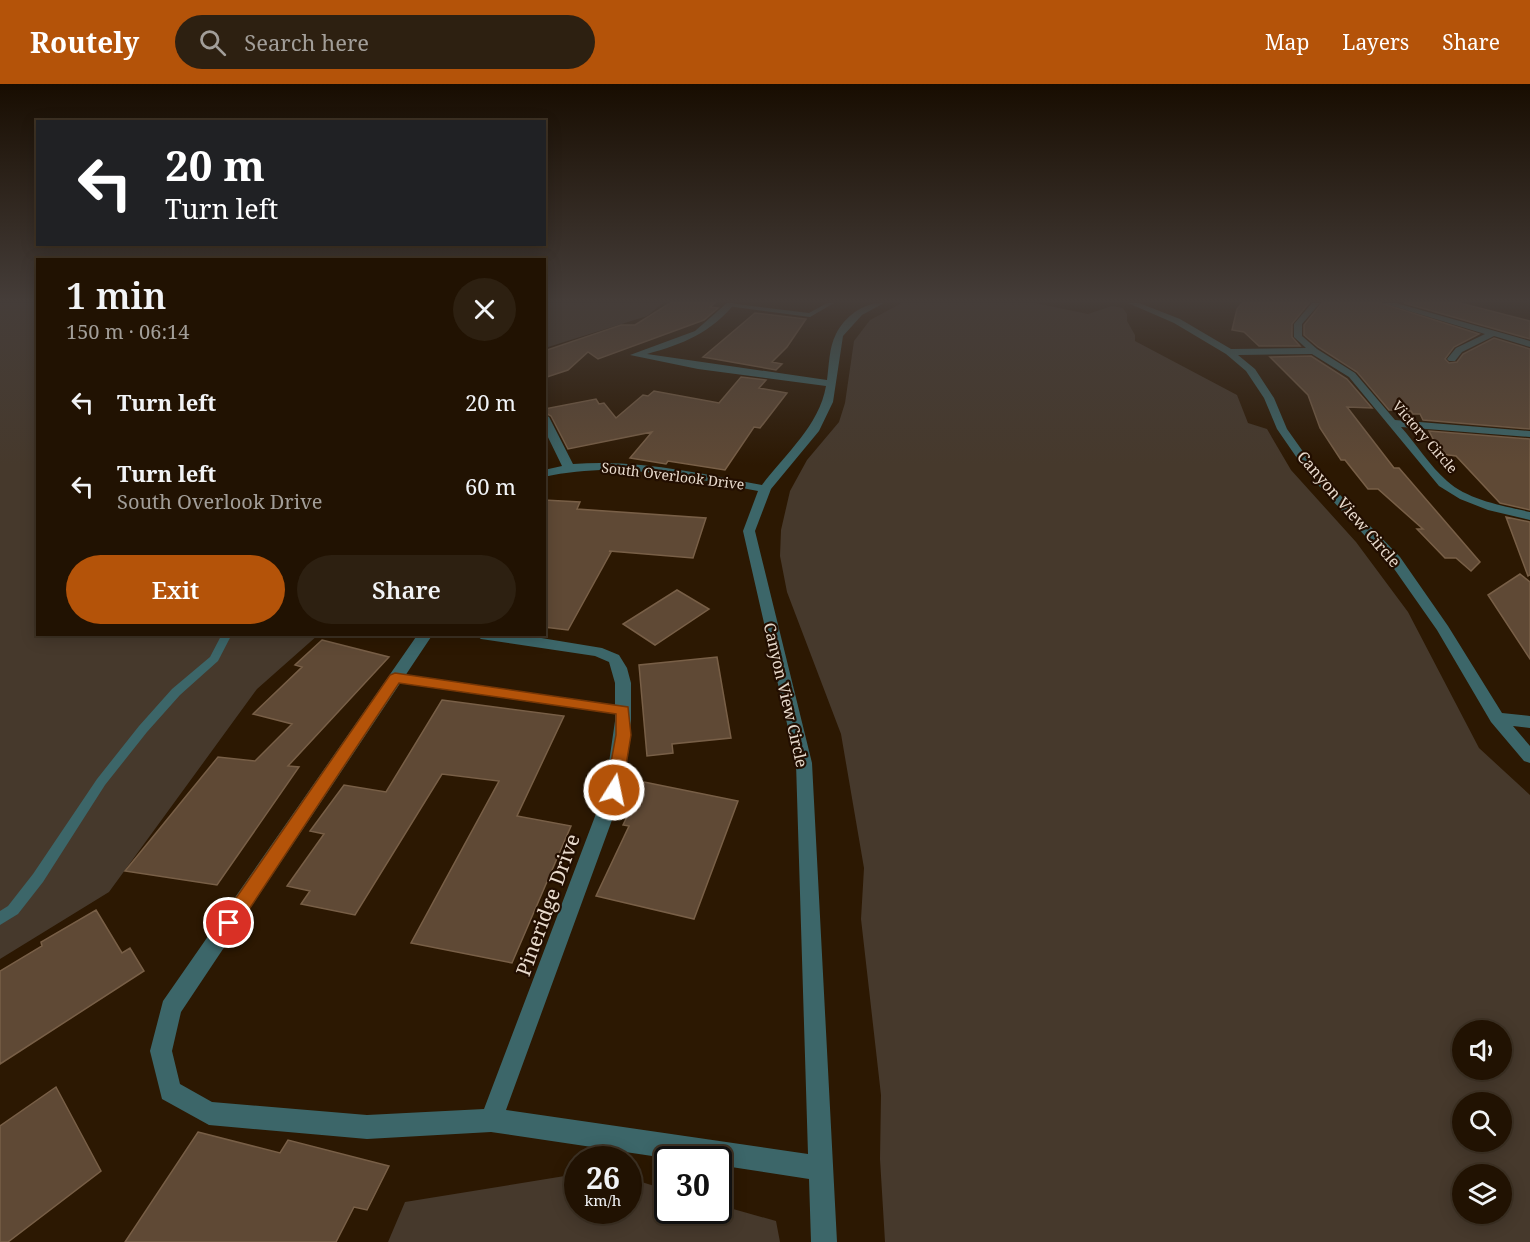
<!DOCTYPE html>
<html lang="en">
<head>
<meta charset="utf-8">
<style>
	:root { --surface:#211202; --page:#2d2011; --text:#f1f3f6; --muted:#a29e99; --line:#3e3224; --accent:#b45309 }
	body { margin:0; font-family:"Noto Serif",serif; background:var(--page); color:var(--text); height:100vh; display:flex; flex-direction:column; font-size:22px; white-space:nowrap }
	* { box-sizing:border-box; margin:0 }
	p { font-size:20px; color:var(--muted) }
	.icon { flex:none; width:33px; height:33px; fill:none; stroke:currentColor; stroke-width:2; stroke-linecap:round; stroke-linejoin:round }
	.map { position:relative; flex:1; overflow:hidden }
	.panel { position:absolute; left:36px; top:174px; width:510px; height:378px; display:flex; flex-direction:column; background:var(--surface); border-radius:0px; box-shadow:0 3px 15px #0003,0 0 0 2px var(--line) }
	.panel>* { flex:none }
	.top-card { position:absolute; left:36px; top:36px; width:510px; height:126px; border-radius:0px; box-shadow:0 3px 15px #0003,0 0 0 2px var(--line); background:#202124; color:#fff; overflow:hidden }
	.tools { position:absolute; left:1452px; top:936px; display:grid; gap:12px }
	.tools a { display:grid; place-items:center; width:60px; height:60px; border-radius:50%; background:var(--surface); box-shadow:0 3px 15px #0003,0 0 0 2px var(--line); font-size:30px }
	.speed { position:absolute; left:564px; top:1062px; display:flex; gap:12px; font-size:30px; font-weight:700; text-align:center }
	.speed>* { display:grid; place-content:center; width:78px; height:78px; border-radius:50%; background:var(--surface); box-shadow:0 3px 15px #0003,0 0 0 2px var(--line); line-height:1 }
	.speed small { font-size:15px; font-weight:400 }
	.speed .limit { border:3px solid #111; border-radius:9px; background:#fff; color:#111 }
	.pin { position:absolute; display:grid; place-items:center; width:51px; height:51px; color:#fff; margin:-26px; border:3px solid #fff; border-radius:50%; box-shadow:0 2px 6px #0007 }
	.me { position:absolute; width:66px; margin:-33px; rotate:10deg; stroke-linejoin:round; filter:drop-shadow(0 0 4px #0008) }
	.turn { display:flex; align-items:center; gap:21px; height:126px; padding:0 30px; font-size:27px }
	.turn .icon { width:78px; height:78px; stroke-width:2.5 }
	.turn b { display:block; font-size:42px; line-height:51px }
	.round { display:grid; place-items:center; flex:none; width:63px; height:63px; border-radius:32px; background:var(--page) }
	.overview { display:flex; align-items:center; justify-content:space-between; height:102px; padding:0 30px }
	h1 { font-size:36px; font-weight:600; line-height:45px }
	.primary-button { display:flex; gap:12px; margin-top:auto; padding:12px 30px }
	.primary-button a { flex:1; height:69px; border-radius:36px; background:var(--accent); color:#fff; font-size:24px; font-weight:600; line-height:69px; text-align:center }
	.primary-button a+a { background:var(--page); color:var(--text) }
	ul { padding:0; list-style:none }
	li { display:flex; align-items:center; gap:18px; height:84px; padding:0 30px }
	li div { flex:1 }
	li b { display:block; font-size:22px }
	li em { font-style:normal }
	header { display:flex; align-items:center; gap:36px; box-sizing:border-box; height:84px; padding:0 30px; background:var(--accent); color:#fff }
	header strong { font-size:28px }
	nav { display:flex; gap:33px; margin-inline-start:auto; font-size:21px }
	.search { width:420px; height:54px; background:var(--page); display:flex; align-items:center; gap:15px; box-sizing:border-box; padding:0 21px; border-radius:33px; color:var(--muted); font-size:22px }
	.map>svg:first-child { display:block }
</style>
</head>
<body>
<header>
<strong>Routely</strong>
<div class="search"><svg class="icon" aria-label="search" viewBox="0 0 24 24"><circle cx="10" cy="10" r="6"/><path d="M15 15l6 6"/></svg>Search here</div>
<nav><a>Map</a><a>Layers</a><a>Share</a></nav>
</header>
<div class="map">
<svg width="1530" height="1158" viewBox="0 0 1530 1158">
	<rect width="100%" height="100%" fill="#2c1802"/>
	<path fill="#46392c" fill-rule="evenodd" d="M 0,219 L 37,219 L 38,550 L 318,551 L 257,605 L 109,808 L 0,875 Z
		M 545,219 L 663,219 L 647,232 L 545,264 Z
		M 902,219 L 1035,219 L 1088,230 L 1112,222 L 1123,224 L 1127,230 L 1127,237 L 1135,251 L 1135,257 L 1237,311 L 1248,339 L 1267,345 L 1291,386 L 1356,458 L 1408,528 L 1479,664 L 1530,711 L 1530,1158 L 885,1158 L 880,1075 L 881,1011 L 861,835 L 864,784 L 841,650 L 787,508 L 780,472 L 781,446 L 790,407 L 807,376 L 839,338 L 845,319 L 854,257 L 870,236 ZM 1502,946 L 1502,986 L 1462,986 L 1462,946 ZM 1502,1018 L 1502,1058 L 1462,1058 L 1462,1018 ZM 1502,1090 L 1502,1130 L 1462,1130 L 1462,1090 Z
		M 577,1090 L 578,1126 L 628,1126 L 629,1094 L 667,1106 L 668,1126 L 718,1126 L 719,1121 L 776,1137 L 780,1158 L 388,1158 L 405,1118 Z"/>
	<path fill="#5f4935" stroke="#785f47" stroke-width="1.5" d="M 670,219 L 715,219 L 710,223 L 718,224 L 704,236 L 598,275 L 588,268 L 568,286 L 544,294 L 544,267 L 621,241 L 635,241 Z
		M 1242,219 L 1309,219 L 1292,240 L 1292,253 L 1300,262 L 1259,262 L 1244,248 L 1232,246 L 1237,225 Z
		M 1322,219 L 1381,219 L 1479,250 L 1454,263 L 1445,275 L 1449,279 L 1457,278 L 1463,270 L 1494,254 L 1530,265 L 1530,345 L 1423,336 L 1420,330 L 1413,330 L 1411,327 L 1389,326 L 1357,288 L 1318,263 L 1304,251 L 1304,241 Z
		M 1404,219 L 1460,219 L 1530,237 L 1530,255 Z
		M 755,229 L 806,235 L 787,263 L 772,278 L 782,280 L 776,286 L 703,273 Z
		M 1311,272 L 1347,295 L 1372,324 L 1347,323 L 1394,384 L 1399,384 L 1480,478 L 1471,487 L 1456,474 L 1445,474 L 1417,445 L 1423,445 L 1378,405 L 1368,405 L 1345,376 L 1341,376 L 1320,344 L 1308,311 L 1270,273 Z
		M 741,293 L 766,296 L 759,304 L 787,309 L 760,344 L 754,343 L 725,386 L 668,377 L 666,380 L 630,374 L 652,348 L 568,365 L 551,332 L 544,328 L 544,325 L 596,315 L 599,320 L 604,319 L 616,334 L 643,311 L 648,312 L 654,307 L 719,319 Z
		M 1429,347 L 1530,355 L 1530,426 L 1500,419 L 1456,372 L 1441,370 Z
		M 544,416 L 580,418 L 577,425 L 706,434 L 693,474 L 609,467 L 611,468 L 568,546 L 544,543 Z
		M 1506,433 L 1530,438 L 1530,491 L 1528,492 Z
		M 1520,490 L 1530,498 L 1530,575 L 1488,511 Z
		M 677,506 L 709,525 L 655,561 L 623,540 Z
		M 322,556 L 389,573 L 288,682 L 299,683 L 217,801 L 125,787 L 218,673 L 255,677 L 292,640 L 253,630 L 302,583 L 295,581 Z
		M 717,573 L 731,654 L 672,660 L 673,669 L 647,672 L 639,581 Z
		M 442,616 L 564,632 L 517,732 L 571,742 L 512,879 L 411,859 L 499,697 L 442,690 L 355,831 L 301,820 L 310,807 L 287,802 L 324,750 L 310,747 L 344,701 L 386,708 Z
		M 644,698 L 738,717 L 694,835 L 596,812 L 629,742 L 623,741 Z
		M 96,826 L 122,869 L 130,864 L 144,887 L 0,980 L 0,887 L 42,862 L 41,858 Z
		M 56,1003 L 101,1087 L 8,1158 L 0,1158 L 0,1042 Z
		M 198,1048 L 280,1069 L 288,1056 L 389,1082 L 367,1126 L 354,1123 L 336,1158 L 125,1158 Z"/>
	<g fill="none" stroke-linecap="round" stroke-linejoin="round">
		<path fill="#3c6669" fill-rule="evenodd" d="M 544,219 L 549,219 L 544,221 Z
			M 729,219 L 809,229 L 827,219 L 834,219 L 810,233 L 727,222 L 727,220 Z
			M 222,550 L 232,550 L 218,577 L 180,611 L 147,648 L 105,701 L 43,798 L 18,830 L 0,841 L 0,827 L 8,822 L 33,790 L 97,695 L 139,642 L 172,605 L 210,573 Z
			M 395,590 L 623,622 L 627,623 L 629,626 L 627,629 L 623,630 L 391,597 L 390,594 Z"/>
		<path fill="#3c6669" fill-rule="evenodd" d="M 727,219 L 735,219 C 711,249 683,260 647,270 L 827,296 C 829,282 829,263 836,250 C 845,232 864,218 884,219 L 862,231 L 843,252 L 833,318 L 819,347 L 771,405 L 755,447 L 812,679 L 837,1158 L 811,1158 L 809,1095 L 718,1081 L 718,1076 L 679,1076 L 491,1048 L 367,1055 L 209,1041 L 162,1015 L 150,967 L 163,917 L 418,550 L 433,550 L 181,928 L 172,967 L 180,1000 L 212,1018 L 367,1031 L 484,1025 L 605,706 L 615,637 L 615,599 L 609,578 L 595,572 L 481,555 L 474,550 L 517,550 L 602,564 L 619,571 L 627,584 L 631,599 L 631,637 L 623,706 L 506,1026 L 808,1070 L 796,679 L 743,447 L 758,407 C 688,393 616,376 544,393 L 544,386 L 562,382 L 544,345 L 544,330 L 549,333 L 573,380 C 637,375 699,389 762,401 C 786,369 819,342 826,302 L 698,285 L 630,271 L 695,247 Z
			M 1128,219 L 1139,219 L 1180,235 L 1231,265 L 1306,264 L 1294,253 L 1294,240 L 1312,219 L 1320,219 L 1302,240 L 1302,252 L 1317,265 L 1355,289 L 1395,336 L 1530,347 L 1530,353 L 1401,343 C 1416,360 1430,382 1447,397 C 1468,416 1503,422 1530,428 L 1530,436 L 1488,426 L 1460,415 L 1439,402 L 1349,293 L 1312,270 L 1238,271 L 1255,285 L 1274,314 L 1287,345 L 1316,386 L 1400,473 L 1448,542 L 1502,629 L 1530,632 L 1530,644 L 1513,642 L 1530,662 L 1530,679 L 1524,677 L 1491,638 L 1437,546 L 1390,479 L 1308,390 L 1277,345 L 1264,314 L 1246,287 L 1226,270 L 1174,239 Z
			M 1383,219 L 1396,219 L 1530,257 L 1530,263 L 1494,252 L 1462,268 L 1455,277 L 1449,277 L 1447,275 L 1456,264 L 1485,250 Z"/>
	</g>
	<linearGradient id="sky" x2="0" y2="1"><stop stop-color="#180d01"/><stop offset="0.57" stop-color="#453d39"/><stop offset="1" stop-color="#453d39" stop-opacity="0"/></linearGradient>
	<rect width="1530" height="381" fill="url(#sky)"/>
	<path fill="#b45309" stroke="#753606" stroke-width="1.5" d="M 395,589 L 628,623 L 631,651 L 622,706 L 620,711 L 609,711 L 606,706 L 616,651 L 616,630 L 399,599 L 236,845 L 229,847 L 223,845 L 220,839 L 223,833 L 390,591 Z"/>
	<g text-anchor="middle" stroke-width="4.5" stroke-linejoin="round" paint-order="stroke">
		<g font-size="14" fill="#e8dacc" stroke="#220e00">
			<text transform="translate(1425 353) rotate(49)" y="5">Victory Circle</text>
			<text transform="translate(673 392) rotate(7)" y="5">South Overlook Drive</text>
		</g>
		<g font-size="16" fill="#e8dacc" stroke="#220e00">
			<text transform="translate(1349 425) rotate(49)" y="6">Canyon View Circle</text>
			<text transform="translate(786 611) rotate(77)" y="6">Canyon View Circle</text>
		</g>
		<g font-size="20" fill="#e8dacc" stroke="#220e00">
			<text transform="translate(548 821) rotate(-70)" y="7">Pineridge Drive</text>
		</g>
	</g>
</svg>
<div class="tools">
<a><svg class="icon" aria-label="sound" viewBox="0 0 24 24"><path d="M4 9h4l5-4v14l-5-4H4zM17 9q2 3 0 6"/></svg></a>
<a><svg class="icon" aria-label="search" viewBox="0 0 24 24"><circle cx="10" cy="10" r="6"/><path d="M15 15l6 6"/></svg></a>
<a><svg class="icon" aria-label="layers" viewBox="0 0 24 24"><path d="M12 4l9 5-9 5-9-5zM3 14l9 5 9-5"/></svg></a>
</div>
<div class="speed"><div>26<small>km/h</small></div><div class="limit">30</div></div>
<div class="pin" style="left:229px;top:839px;background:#d93025"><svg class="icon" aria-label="arrive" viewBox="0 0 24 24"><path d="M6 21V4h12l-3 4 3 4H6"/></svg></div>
<svg class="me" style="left:614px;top:706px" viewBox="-20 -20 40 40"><circle r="17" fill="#b45309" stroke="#fff" stroke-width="3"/><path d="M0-11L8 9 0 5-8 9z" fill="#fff"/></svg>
<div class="top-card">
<div class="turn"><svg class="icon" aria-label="left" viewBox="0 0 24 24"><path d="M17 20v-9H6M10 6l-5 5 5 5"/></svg><div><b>20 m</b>Turn left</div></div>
</div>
<section class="panel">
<div class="overview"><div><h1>1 min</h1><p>150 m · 06:14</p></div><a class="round"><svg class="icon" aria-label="close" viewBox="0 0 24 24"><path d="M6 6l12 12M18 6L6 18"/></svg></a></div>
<ul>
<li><svg class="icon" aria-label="left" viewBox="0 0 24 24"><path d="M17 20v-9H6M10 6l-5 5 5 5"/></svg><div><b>Turn left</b></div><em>20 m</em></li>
<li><svg class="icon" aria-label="left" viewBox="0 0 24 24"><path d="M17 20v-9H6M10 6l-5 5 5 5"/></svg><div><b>Turn left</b><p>South Overlook Drive</p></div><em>60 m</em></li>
</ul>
<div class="primary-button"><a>Exit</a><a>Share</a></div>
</section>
</div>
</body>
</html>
